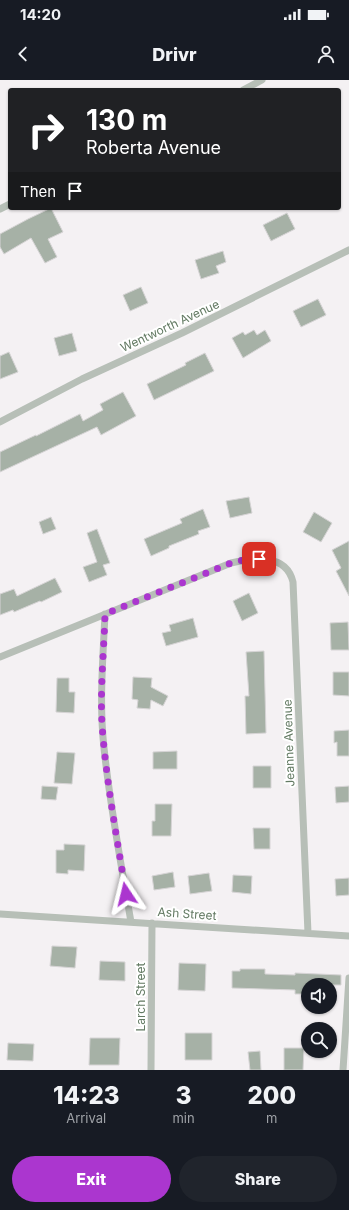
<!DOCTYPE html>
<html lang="en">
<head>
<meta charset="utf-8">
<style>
	:root { --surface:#171b24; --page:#20242c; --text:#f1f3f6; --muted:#9ea1a6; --accent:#ab36cf }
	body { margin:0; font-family:Inter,sans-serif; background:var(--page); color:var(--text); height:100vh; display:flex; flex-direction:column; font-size:15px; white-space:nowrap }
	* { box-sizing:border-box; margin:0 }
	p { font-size:13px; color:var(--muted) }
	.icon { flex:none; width:22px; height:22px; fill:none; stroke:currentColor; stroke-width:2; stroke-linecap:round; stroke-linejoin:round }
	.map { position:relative; height:990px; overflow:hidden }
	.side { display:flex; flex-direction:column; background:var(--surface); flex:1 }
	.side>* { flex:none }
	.banner { position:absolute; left:8px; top:8px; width:333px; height:122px; border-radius:4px; box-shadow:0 1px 3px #0004; background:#202124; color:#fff; overflow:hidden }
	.buttons { position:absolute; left:301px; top:898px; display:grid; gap:8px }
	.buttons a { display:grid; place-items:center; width:36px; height:36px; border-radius:50%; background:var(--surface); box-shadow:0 1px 3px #0004; font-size:20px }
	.pin { position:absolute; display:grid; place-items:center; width:34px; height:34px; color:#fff; margin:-17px; border-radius:8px; box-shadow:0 2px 6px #0006 }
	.me { position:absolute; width:44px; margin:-22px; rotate:350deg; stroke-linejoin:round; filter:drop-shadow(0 0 3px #0008) }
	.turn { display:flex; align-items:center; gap:14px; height:84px; padding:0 12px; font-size:18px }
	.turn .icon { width:52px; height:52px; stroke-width:2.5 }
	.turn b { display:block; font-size:28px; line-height:34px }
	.then { display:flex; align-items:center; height:38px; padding:0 12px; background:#0003; gap:8px; font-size:15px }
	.eta { display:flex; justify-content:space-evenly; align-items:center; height:68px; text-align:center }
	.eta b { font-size:24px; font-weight:800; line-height:28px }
	.action { display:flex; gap:8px; margin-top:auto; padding:8px 12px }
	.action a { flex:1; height:46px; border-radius:24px; background:var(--accent); color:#fff; font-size:16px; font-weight:800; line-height:46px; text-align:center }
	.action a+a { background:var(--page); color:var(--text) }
	.status { display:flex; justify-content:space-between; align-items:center; height:28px; padding:0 20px; background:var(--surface); direction:ltr }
	.status svg { height:11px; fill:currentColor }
	header { display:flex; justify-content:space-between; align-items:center; height:52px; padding:0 12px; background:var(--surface); font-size:18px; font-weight:800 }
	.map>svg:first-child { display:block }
</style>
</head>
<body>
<div class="status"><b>14:20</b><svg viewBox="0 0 49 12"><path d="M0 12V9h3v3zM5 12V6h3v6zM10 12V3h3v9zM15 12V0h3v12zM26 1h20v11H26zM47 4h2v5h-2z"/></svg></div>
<header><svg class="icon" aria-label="back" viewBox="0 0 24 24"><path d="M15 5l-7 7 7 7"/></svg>Drivr<svg class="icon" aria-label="person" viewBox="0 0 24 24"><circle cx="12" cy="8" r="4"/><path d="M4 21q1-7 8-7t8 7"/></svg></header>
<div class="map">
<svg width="349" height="990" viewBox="0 0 349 990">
	<rect width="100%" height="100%" fill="#f4f1f3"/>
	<path fill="#a6b1a6" stroke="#d6d4d5" d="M 51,128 L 63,152 L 48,159 L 57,177 L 45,183 L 31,158 L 4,174 L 0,167 L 0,154 L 28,139 Z
		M 287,133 L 295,149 L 271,161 L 263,145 Z
		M 223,171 L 226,182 L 216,186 L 219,193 L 201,199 L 195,180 Z
		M 141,207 L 148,223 L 130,231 L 123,215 Z
		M 318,219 L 326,235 L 301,247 L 293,231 Z
		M 254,250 L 257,255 L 265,250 L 271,261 L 243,278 L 232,258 L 243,252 L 245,255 Z
		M 72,253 L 77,271 L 59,276 L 54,258 Z
		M 9,272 L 18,292 L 0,299 L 0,276 Z
		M 205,273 L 214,291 L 154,320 L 147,304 L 186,285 L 185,283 Z
		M 123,312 L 136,336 L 101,355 L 97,347 L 0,392 L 0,372 L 36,355 L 36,356 L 80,334 L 83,341 L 103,330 L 100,324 Z
		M 249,417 L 252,433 L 230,438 L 226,421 Z
		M 203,429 L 210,447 L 198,451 L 199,454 L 169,466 L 169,468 L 151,476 L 144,459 L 182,443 L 180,439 Z
		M 314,432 L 332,443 L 321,462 L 303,452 Z
		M 51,437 L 56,449 L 43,454 L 39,442 Z
		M 97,449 L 110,483 L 103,485 L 107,495 L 89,502 L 83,487 L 97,482 L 87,453 Z
		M 349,461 L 349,516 L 336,491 L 341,488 L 332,470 Z
		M 55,498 L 62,512 L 41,522 L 40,521 L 14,532 L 13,530 L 0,535 L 0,514 L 14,509 L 17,516 Z
		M 249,513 L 258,533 L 242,541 L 233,521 Z
		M 193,538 L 198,557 L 166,566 L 162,553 L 171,551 L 169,545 Z
		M 348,542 L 349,570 L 331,570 L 330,543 Z
		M 264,571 L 266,653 L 246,654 L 245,616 L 249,616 L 246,572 Z
		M 333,592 L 349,592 L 349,616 L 333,615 Z
		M 133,597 L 152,598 L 151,607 L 168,616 L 163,626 L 151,620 L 150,629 L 137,628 L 138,620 L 132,619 Z
		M 57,598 L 69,598 L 69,612 L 75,612 L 74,633 L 56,632 Z
		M 349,650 L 349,676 L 337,676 L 337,662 L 334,663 L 334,651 Z
		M 177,671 L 177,689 L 153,689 L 153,672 Z
		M 57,672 L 75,673 L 72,704 L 54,703 Z
		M 253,686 L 271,686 L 271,708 L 253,708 Z
		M 42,706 L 58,707 L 56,720 L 41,719 Z
		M 349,706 L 349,722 L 336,723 L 335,707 Z
		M 155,724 L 172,724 L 171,756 L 152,756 L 152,741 L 155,741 Z
		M 253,748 L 270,748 L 270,769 L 254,769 Z
		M 64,764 L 85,765 L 84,791 L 68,790 L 68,794 L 56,793 L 56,770 L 64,770 Z
		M 173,792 L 175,807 L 154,810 L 152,796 Z
		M 209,793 L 212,811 L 190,814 L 188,796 Z
		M 233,795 L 252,796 L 251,814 L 232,812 Z
		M 349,798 L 349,815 L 336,816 L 335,799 Z
		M 52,866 L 77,867 L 75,888 L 50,886 Z
		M 100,881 L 125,882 L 125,901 L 99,900 Z
		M 179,883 L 206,884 L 205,911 L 178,910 Z
		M 240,889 L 265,889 L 265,894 L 295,895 L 295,893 L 341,895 L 341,905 L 308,905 L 308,914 L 295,914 L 295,910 L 232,908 L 232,891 L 240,891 Z
		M 185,953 L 212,953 L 212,980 L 185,980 Z
		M 90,958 L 120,958 L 119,985 L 89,985 Z
		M 8,963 L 34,964 L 33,981 L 7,980 Z
		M 284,968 L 304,968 L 303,990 L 284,990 Z
		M 260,971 L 261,990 L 250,990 L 248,972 Z"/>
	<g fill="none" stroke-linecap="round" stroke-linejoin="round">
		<path stroke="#b7bfb7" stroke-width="7" d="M 243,10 L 262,0
			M 0,129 L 10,124
			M 0,342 L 82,299 L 182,253 L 349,170
			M 105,534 C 103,578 99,623 104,668 C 110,726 121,784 131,842
			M 0,577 L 231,483 C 254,478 286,473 293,502 L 308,853
			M 0,834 L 349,856
			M 151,990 L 152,843
			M 343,990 L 349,898"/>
	</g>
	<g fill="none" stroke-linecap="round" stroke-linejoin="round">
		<path stroke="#ab36cf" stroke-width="7" stroke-dasharray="0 12.6" d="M 126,814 C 117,758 106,701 102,644 C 100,608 104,571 105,534 L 231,483 L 251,478 L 259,479"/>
	</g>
	<g text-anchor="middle" stroke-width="4" stroke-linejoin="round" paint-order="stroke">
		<g font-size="12" fill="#637a63" stroke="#fff">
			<text transform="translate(170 246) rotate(-25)" y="4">Wentworth Avenue</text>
			<text transform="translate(289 663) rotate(-92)" y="4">Jeanne Avenue</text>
			<text transform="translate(187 834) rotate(4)" y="4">Ash Street</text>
			<text transform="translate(141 917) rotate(-90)" y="4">Larch Street</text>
		</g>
	</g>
</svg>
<div class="buttons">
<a><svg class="icon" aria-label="sound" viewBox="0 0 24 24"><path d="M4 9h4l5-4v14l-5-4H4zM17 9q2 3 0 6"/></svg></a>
<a><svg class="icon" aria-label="search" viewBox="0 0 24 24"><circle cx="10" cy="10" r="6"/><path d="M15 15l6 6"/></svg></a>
</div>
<div class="pin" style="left:259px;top:479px;background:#d93025"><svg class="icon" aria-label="arrive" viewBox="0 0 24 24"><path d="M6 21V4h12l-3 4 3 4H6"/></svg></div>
<svg class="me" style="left:126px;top:814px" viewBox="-20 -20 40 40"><path d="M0-17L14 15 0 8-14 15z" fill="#ab36cf" stroke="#fff" stroke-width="4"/></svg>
<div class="banner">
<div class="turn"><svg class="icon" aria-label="right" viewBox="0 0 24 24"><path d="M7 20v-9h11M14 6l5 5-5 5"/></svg><div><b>130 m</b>Roberta Avenue</div></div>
<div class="then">Then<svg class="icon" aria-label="arrive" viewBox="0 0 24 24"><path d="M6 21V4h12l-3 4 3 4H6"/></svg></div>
</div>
</div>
<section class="side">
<div class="eta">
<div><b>14:23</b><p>Arrival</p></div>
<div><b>3</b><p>min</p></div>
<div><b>200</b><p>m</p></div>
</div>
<div class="action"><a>Exit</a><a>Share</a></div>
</section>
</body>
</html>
